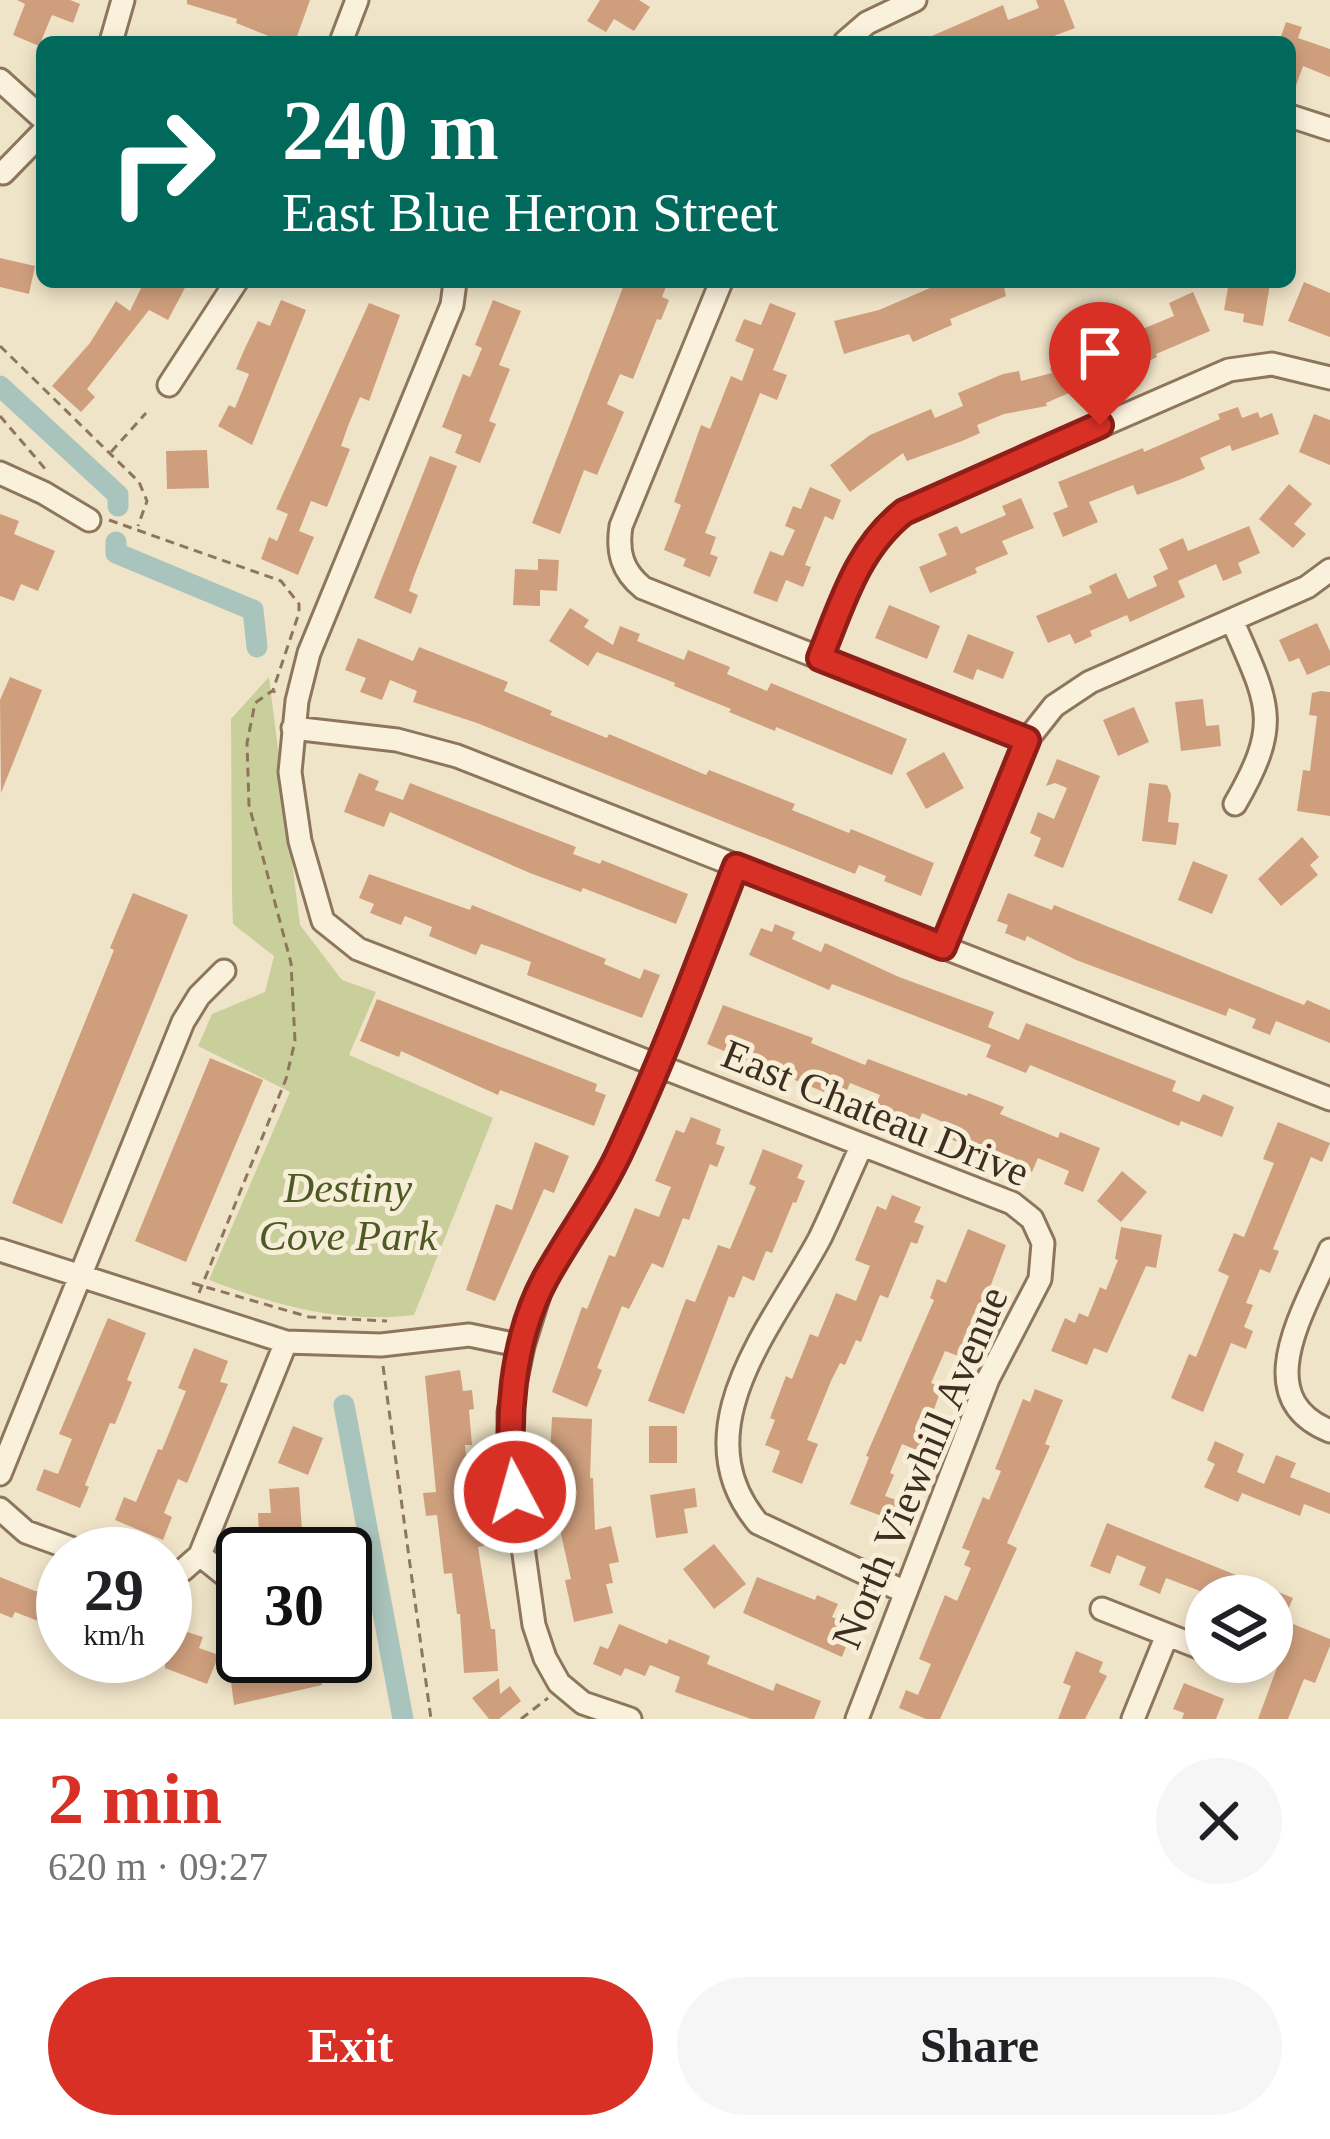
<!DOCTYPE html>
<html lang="en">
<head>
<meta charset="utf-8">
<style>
	:root { --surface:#fff; --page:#f6f6f6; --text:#202124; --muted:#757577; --accent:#d93025 }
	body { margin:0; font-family:Georgia,serif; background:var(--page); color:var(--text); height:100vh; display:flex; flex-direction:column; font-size:45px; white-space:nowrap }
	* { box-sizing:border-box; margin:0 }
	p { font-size:39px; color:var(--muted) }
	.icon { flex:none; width:66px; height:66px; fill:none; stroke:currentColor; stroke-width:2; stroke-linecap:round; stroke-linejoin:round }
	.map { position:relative; height:1719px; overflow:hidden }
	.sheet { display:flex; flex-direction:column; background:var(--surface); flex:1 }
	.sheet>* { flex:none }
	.guide { position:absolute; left:36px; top:36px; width:1260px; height:252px; border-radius:18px; box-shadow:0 6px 18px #0003; background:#00695c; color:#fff; overflow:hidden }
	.tools { position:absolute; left:1185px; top:1575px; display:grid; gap:24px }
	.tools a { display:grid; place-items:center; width:108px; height:108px; border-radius:50%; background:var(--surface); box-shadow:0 6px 18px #0003; font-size:60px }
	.speed { position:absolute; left:36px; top:1527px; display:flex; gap:24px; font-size:60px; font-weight:700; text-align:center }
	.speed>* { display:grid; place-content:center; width:156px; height:156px; border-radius:50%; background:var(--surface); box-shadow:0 6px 18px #0003; line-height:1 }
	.speed small { font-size:30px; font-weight:400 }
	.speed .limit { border:6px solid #111; border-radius:18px; background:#fff; color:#111 }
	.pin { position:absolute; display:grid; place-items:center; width:102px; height:102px; color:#fff; margin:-123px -51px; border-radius:50% 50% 50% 0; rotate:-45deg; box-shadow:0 0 12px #0007 }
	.pin .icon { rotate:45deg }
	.me { position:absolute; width:132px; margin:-66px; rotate:354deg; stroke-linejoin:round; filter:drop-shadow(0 0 9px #0008) }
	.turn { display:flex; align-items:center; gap:42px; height:252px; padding:0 48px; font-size:54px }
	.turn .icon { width:156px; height:156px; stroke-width:2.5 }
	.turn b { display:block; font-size:84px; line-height:102px }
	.round { display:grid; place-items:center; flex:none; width:126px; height:126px; border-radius:63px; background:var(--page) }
	.head { display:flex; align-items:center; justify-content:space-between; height:204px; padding:0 48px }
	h1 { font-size:72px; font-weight:700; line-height:90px; color:var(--accent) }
	.primary-button { display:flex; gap:24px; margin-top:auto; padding:24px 48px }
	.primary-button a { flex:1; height:138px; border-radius:72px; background:var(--accent); color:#fff; font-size:48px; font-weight:700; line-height:138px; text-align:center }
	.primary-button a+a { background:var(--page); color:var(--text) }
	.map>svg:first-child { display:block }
</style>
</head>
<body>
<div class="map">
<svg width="1330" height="1719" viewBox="0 0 1330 1719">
	<rect width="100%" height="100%" fill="#f0e4c8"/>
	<path fill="#c9cf9b" d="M 269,677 L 300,925 L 342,980 L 376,992 L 349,1055 L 493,1118 L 414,1315 C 343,1324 276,1306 209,1280 L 290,1092 L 198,1046 L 212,1014 L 265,992 L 274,956 L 233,924 L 232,896 L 231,719 Z"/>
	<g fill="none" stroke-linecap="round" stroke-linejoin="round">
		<path stroke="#a9c4bc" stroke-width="21" d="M 0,386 L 118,495 L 118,506
			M 116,542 L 116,553 L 253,610 L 257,647
			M 344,1405 L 403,1719"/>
	</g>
	<path fill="#cf9f7d" d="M 17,0 L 70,0 L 80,4 L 73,23 L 52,15 L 39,46 L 13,35 L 25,4 Z
		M 187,0 L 310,0 L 295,42 L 284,42 L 236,23 L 237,19 L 187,4 Z
		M 600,0 L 639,0 L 650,7 L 634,31 L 614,19 L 606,32 L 587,21 Z
		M 1036,0 L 1064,0 L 1075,28 L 1038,42 L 918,42 L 1003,5 L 1008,20 L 1039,8 Z
		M 1286,22 L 1302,27 L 1298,38 L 1330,49 L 1330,77 L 1303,66 L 1292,97 L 1290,42 L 1279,42 Z
		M 0,258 L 35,266 L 29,294 L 0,287 Z
		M 144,282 L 188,282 L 168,320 L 149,310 L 87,389 L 95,397 L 81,412 L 52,386 L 90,343 L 116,301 L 130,311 Z
		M 625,282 L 668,282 L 662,297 L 669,300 L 661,320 L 657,319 L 633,379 L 620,374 L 607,404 L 624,412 L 597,475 L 584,470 L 560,534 L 532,523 Z
		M 944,282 L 1003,282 L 1006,296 L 950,319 L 952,325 L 913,342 L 909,334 L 844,354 L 834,321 L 879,310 Z
		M 1229,282 L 1270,284 L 1263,326 L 1243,322 L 1244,314 L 1224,310 Z
		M 1304,282 L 1330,293 L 1330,337 L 1288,321 Z
		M 1193,292 L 1210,331 L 1156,354 L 1157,357 L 1140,365 L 1136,357 L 1106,371 L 1108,376 L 1046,403 L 1047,406 L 1004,414 L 977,425 L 980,433 L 962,441 L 907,461 L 903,453 L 850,492 L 830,465 L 870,435 L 931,409 L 935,418 L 963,406 L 958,393 L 1003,374 L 1019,371 L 1021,381 L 1052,373 L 1050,368 L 1106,344 L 1101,331 L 1122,322 L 1128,335 L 1174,316 L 1169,303 Z
		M 281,300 L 306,310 L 252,445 L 218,426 L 229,405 L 235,408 L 249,374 L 236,369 L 245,348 L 258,321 L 270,326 Z
		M 493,300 L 521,311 L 499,365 L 510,369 L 489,421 L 496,424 L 480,463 L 455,453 L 462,435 L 442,427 L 463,374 L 470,377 L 482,348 L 475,345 Z
		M 369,303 L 400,315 L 369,401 L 360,397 L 348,426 L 341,446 L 350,449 L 327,507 L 311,501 L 299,531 L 314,537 L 298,575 L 261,559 L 269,537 L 277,541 L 288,514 L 276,509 Z
		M 770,303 L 796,313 L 773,370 L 787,375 L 777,400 L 760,393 L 705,533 L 716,537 L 710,554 L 718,557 L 710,577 L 683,566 L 686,559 L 664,550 L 681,505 L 674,502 L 701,425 L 710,429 L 731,376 L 742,381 L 754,349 L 735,341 L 744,319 L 761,325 Z
		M 1238,407 L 1242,418 L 1258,412 L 1260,418 L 1272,413 L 1279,434 L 1232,451 L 1230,445 L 1200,458 L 1205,469 L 1179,480 L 1137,495 L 1133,485 L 1089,502 L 1098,522 L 1063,537 L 1053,513 L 1068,507 L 1058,482 L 1143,448 L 1144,452 L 1220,419 L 1218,414 Z
		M 1314,414 L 1330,420 L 1330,465 L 1299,452 Z
		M 207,450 L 209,488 L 167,489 L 166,451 Z
		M 430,456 L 457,466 L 414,576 L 409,591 L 418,595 L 411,614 L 374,598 Z
		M 1289,484 L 1312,504 L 1294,524 L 1306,534 L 1293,548 L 1259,519 Z
		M 810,487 L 841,500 L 833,520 L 825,516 L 805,565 L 811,567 L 803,587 L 786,580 L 777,602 L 753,593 L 770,551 L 783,556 L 795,530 L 785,526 L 793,506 L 801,509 Z
		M 1021,498 L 1034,528 L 1002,541 L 1008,554 L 975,568 L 977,573 L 930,593 L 919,567 L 947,555 L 938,534 L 957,526 L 961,534 L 1006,515 L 1002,506 Z
		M 0,514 L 19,521 L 14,534 L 55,551 L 38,591 L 21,584 L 14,601 L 0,596 Z
		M 1249,526 L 1260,553 L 1238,563 L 1242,573 L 1223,581 L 1216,564 L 1178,581 L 1185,597 L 1130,622 L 1127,615 L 1090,631 L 1092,636 L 1075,644 L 1070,634 L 1048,643 L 1036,616 L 1092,593 L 1089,586 L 1116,573 L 1128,599 L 1157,586 L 1153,576 L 1168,569 L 1159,549 L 1183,538 L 1188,551 Z
		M 538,559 L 559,560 L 557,591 L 540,590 L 540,606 L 513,605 L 515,569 L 538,570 Z
		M 889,605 L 940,626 L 927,659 L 875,638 Z
		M 570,608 L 589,620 L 584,627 L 613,645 L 620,626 L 640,634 L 637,641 L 684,660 L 688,650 L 730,667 L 727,674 L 767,691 L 771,683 L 907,739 L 892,775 L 776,727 L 775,731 L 729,712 L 731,709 L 674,686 L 675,683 L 597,652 L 588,666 L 549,641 Z
		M 1317,623 L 1330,651 L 1330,665 L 1307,675 L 1299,658 L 1289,662 L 1279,640 Z
		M 968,634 L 1014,652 L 1003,679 L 977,669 L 973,680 L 953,672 Z
		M 358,638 L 413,661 L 419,647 L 508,682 L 504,691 L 552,711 L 550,715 L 607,738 L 609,734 L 706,775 L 709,770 L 795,804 L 792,810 L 849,833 L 851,829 L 934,863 L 921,896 L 884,881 L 886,876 L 859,865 L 855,874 L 477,723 L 413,702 L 417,691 L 390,680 L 382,700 L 360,692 L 366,678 L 345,670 Z
		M 10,677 L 42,690 L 1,793 L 0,700 Z
		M 1321,691 L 1330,692 L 1330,816 L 1297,811 L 1303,770 L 1310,771 L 1317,716 L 1309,715 L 1312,693 Z
		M 1203,699 L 1206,726 L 1219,725 L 1221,746 L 1181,751 L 1175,702 Z
		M 1134,707 L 1149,742 L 1118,756 L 1103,720 Z
		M 944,752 L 964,788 L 926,809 L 906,773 Z
		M 1057,759 L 1100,776 L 1063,868 L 1034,856 L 1041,838 L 1030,833 L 1038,812 L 1054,819 L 1067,788 L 1055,783 L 1046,786 Z
		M 359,773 L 379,781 L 375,790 L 403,800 L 410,783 L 576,847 L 573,854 L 600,864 L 602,860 L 688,894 L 676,924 L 583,888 L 581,892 L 530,873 L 390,812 L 384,827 L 344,812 Z
		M 1149,783 L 1167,785 L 1171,794 L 1168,822 L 1179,823 L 1176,845 L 1142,841 Z
		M 1302,837 L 1319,857 L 1310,865 L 1318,875 L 1281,906 L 1258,879 Z
		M 1193,861 L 1228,875 L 1212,914 L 1178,900 Z
		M 369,874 L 470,910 L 472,905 L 606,959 L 604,964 L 640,979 L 644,969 L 660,975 L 642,1018 L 527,975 L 531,962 L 502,951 L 481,944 L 476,955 L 429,936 L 432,927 L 405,916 L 401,925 L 370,913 L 374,904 L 359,898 Z
		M 133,893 L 188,915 L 62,1224 L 12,1203 L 114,950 L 110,948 Z
		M 1008,893 L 1052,910 L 1054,905 L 1304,1005 L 1307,1000 L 1330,1010 L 1330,1043 L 1276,1021 L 1270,1035 L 1252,1028 L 1256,1019 L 1229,1008 L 1226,1016 L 1076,960 L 1027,936 L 1025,941 L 1005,933 L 1008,925 L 997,921 Z
		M 775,924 L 795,932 L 792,939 L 821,952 L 825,943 L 899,977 L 994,1012 L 988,1027 L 1019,1040 L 1026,1023 L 1176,1081 L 1172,1091 L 1199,1102 L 1203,1094 L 1234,1107 L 1222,1137 L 1181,1121 L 1179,1126 L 1030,1065 L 1026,1073 L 986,1057 L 991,1045 L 832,984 L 829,990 L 749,955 L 761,928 L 772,932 Z
		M 377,999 L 597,1084 L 595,1091 L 606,1095 L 594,1126 L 500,1090 L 498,1095 L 401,1051 L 399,1057 L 360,1041 Z
		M 723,1005 L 813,1038 L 811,1043 L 865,1065 L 868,1059 L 967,1096 L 968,1093 L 1004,1107 L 1000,1114 L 1058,1138 L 1060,1132 L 1100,1148 L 1083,1192 L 1064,1184 L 1069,1171 L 1038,1158 L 1032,1172 L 950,1139 L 955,1127 L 922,1113 L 916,1128 L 873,1111 L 880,1095 L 850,1083 L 847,1090 L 828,1082 L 824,1092 L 707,1044 Z
		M 210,1058 L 263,1080 L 186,1262 L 135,1241 Z
		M 691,1117 L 721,1129 L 716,1144 L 725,1147 L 717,1167 L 710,1164 L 689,1220 L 683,1218 L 663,1268 L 652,1263 L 629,1309 L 622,1306 L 597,1368 L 602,1370 L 587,1407 L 552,1392 L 582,1307 L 587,1309 L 609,1255 L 615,1257 L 635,1208 L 659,1217 L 671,1187 L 655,1181 L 676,1130 L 684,1133 Z
		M 1278,1122 L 1330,1143 L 1322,1162 L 1311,1157 L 1273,1249 L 1279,1251 L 1270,1273 L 1260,1269 L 1246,1303 L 1253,1305 L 1244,1327 L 1253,1331 L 1246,1349 L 1231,1343 L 1203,1412 L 1171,1398 L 1189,1354 L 1196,1357 L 1229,1276 L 1218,1271 L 1234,1233 L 1244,1237 L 1274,1163 L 1263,1159 Z
		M 535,1142 L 569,1156 L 554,1193 L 544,1189 L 495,1301 L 466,1290 L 496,1204 L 512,1210 Z
		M 763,1149 L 803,1165 L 797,1178 L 805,1181 L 796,1203 L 793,1202 L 772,1253 L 766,1251 L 754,1281 L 743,1276 L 734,1298 L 729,1296 L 684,1414 L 648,1401 L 686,1299 L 695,1302 L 718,1245 L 730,1249 L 756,1187 L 749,1184 Z
		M 1122,1171 L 1147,1192 L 1121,1222 L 1097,1201 Z
		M 892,1195 L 921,1207 L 914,1222 L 924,1226 L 917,1244 L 911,1242 L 888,1298 L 880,1295 L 861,1342 L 856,1340 L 845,1365 L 840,1363 L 831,1381 L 807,1440 L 818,1444 L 802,1484 L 772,1472 L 780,1451 L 765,1445 L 775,1420 L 770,1418 L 786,1376 L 792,1379 L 810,1334 L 818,1337 L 836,1293 L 856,1301 L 870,1266 L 855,1260 L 877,1206 L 886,1210 Z
		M 1121,1227 L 1162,1235 L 1156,1268 L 1146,1266 L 1107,1353 L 1094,1348 L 1087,1365 L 1051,1351 L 1065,1318 L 1075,1323 L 1079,1313 L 1088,1317 L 1100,1287 L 1106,1290 L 1118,1260 L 1115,1259 Z
		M 968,1229 L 1006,1245 L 978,1319 L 974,1317 L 958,1356 L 945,1351 L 931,1383 L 942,1387 L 919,1451 L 902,1444 L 890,1473 L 894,1475 L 885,1496 L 899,1501 L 892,1520 L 850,1504 L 869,1457 L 866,1456 L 934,1300 L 930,1298 L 937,1279 L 946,1283 Z
		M 108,1318 L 146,1333 L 127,1380 L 132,1382 L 115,1424 L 110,1423 L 85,1485 L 89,1487 L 80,1508 L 36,1490 L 44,1469 L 58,1474 L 72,1439 L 59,1434 Z
		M 194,1348 L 228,1361 L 220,1382 L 228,1384 L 187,1483 L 178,1479 L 164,1513 L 172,1517 L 163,1540 L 115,1520 L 124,1497 L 136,1502 L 158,1449 L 162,1450 L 186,1391 L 178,1388 Z
		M 460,1370 L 463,1391 L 472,1390 L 474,1409 L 469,1410 L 472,1445 L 465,1445 L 469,1489 L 477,1488 L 480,1508 L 484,1546 L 478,1547 L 491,1629 L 495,1629 L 498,1671 L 464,1673 L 460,1614 L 457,1614 L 452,1573 L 444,1574 L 437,1515 L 426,1516 L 423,1493 L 436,1492 L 425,1376 Z
		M 1035,1389 L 1063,1400 L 1045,1444 L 1050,1446 L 1007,1543 L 1017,1548 L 940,1719 L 926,1719 L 899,1708 L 906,1690 L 918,1695 L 931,1664 L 919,1659 L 945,1595 L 957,1601 L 971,1568 L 964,1565 L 970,1551 L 962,1548 L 983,1497 L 989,1500 L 1001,1471 L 995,1469 L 1023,1399 L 1030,1402 Z
		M 552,1417 L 592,1419 L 590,1478 L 593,1478 L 595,1530 L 611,1526 L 619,1562 L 609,1564 L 613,1583 L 606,1584 L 613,1613 L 574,1622 L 565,1580 L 571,1579 L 555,1507 L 555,1492 L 564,1492 L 563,1456 L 550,1456 Z
		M 293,1426 L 323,1438 L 308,1475 L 278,1463 Z
		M 649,1426 L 677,1426 L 677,1463 L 649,1463 Z
		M 1215,1441 L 1244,1454 L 1237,1472 L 1264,1484 L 1276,1455 L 1296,1463 L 1290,1477 L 1330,1493 L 1330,1514 L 1304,1504 L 1300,1516 L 1242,1493 L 1238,1502 L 1204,1487 L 1215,1464 L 1207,1460 Z
		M 299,1487 L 302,1530 L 259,1533 L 258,1513 L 271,1513 L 269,1489 Z
		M 695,1488 L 697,1507 L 684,1509 L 688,1533 L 656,1538 L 650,1495 Z
		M 1107,1523 L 1293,1598 L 1283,1622 L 1272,1618 L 1272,1596 L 1198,1596 L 1200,1591 L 1166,1578 L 1160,1594 L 1139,1585 L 1146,1567 L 1117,1555 L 1110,1574 L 1090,1566 Z
		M 714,1544 L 746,1584 L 714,1609 L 683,1569 Z
		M 0,1577 L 35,1591 L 47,1592 L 51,1582 L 63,1587 L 63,1610 L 56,1628 L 15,1612 L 12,1618 L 0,1613 Z
		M 757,1577 L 815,1600 L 817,1595 L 838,1604 L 832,1617 L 854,1626 L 842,1657 L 743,1613 Z
		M 619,1624 L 667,1644 L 669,1639 L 710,1656 L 707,1664 L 773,1691 L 776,1683 L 821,1701 L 814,1719 L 751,1719 L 675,1692 L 680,1677 L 650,1665 L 645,1676 L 625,1668 L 621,1676 L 593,1664 L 600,1646 L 608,1649 Z
		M 1293,1624 L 1330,1639 L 1330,1646 L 1315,1683 L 1304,1679 L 1288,1719 L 1258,1719 Z
		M 165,1625 L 203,1637 L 199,1648 L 219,1655 L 207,1684 L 165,1668 Z
		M 1076,1651 L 1103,1662 L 1099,1672 L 1107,1676 L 1085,1719 L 1058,1719 L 1071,1686 L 1063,1683 Z
		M 243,1656 L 317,1656 L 322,1685 L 234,1705 L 228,1658 Z
		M 499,1678 L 500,1694 L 510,1686 L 521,1701 L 499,1719 L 489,1719 L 472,1698 Z
		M 1184,1683 L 1224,1699 L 1216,1719 L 1182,1719 L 1184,1713 L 1173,1709 Z"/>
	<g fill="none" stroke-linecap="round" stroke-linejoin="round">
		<defs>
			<path id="minor" d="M 111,42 L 123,0
				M 341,42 L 357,0
				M 845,42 L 867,23 L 915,0
				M 0,80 L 42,118
				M 1290,116 L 1330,129
				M 3,173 L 42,133
				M 455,282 L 452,305 L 309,653 L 297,701 L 290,772 L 300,841 L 323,921 L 358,949 L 1012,1203 L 1032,1219 L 1043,1243 L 1040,1279 L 988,1379 L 857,1719
				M 721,282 L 621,526 C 617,552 622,571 643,588 L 1027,740
				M 169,385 L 236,282
				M 0,473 L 44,493 L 89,520
				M 1232,620 C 1268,704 1283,721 1235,804
				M 820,658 C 842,604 857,549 903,512 L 1229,370 L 1272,364 L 1330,378
				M 293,728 L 397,740 L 457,756 L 1330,1099
				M 943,947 L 1027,740 L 1054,706 L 1090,682 L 1307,587 L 1330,570
				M 862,1145 C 848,1175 835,1207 820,1238 C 775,1323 679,1429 758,1523 L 905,1592
				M 0,1250 L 286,1342 L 381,1345 L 469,1335 L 523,1346
				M 1330,1250 C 1307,1307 1246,1397 1330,1431
				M 0,1474 L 183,1022 L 199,996 L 224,971
				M 0,1509 L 26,1532 L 87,1554
				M 200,1555 L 240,1587
				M 165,1576 L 183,1570 L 200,1555 L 286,1342
				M 1102,1609 L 1206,1650
				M 1236,1662 L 1243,1665
				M 630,1719 L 583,1703 L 559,1683 L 545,1658 L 534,1625 L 509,1448 L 509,1412 L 523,1346 L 542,1285 L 620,1152 L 659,1065 L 736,866
				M 1133,1719 L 1167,1635"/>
		</defs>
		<use href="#minor" stroke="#8d765c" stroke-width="27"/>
		<path stroke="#8d765c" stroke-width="3" stroke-dasharray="9 6" stroke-linecap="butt" d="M 0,346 L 139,482 L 147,501 L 138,526
			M 0,416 L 47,471
			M 111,452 L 146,413
			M 109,520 L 281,581 L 299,604 L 299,613 L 273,690
			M 192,1283 L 309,1317 L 387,1321
			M 199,1293 L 286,1079 L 295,1041 L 291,963 L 249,805 L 247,743 L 255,703 L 272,691 L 280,693
			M 383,1366 L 431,1719
			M 521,1719 L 548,1698"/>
		<use href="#minor" stroke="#faf1dc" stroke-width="21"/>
	</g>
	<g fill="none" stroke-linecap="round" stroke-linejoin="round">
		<defs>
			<path id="route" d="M 515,1492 C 505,1425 512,1340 545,1279 C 570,1234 602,1192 623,1145 C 665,1054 700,959 736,866 L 943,947 L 1027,740 L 820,658 C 842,604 857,549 904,512 L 1100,425"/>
		</defs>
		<use href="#route" stroke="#8d1f18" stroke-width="30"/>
		<use href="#route" stroke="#d93025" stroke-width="21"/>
	</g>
	<g text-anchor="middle" stroke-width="10" stroke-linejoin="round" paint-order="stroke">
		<g font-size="42" fill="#3d2e20" stroke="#f7eed8">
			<text transform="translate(876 1112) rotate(22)" y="15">East Chateau Drive</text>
			<text transform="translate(919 1467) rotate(-67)" y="15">North Viewhill Avenue</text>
		</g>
		<g font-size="42" font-style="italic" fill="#4d5a26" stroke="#f7eed8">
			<text x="348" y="1202">Destiny<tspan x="348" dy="48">Cove Park</tspan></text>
		</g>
	</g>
</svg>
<div class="tools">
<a><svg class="icon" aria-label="layers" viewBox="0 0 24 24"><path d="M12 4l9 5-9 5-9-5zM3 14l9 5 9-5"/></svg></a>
</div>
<div class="speed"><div>29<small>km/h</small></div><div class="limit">30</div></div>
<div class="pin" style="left:1100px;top:425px;background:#d93025"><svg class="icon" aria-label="arrive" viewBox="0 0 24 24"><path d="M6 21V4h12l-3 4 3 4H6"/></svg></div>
<svg class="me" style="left:515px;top:1492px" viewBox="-20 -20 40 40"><circle r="17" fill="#d93025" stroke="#fff" stroke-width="3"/><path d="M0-11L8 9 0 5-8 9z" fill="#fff"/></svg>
<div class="guide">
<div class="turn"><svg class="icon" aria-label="right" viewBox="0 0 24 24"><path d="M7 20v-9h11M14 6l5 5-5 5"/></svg><div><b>240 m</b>East Blue Heron Street</div></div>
</div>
</div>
<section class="sheet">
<div class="head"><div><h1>2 min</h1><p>620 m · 09:27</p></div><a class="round"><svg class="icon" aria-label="close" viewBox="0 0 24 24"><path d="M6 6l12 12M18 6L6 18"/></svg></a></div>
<div class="primary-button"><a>Exit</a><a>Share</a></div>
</section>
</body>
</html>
